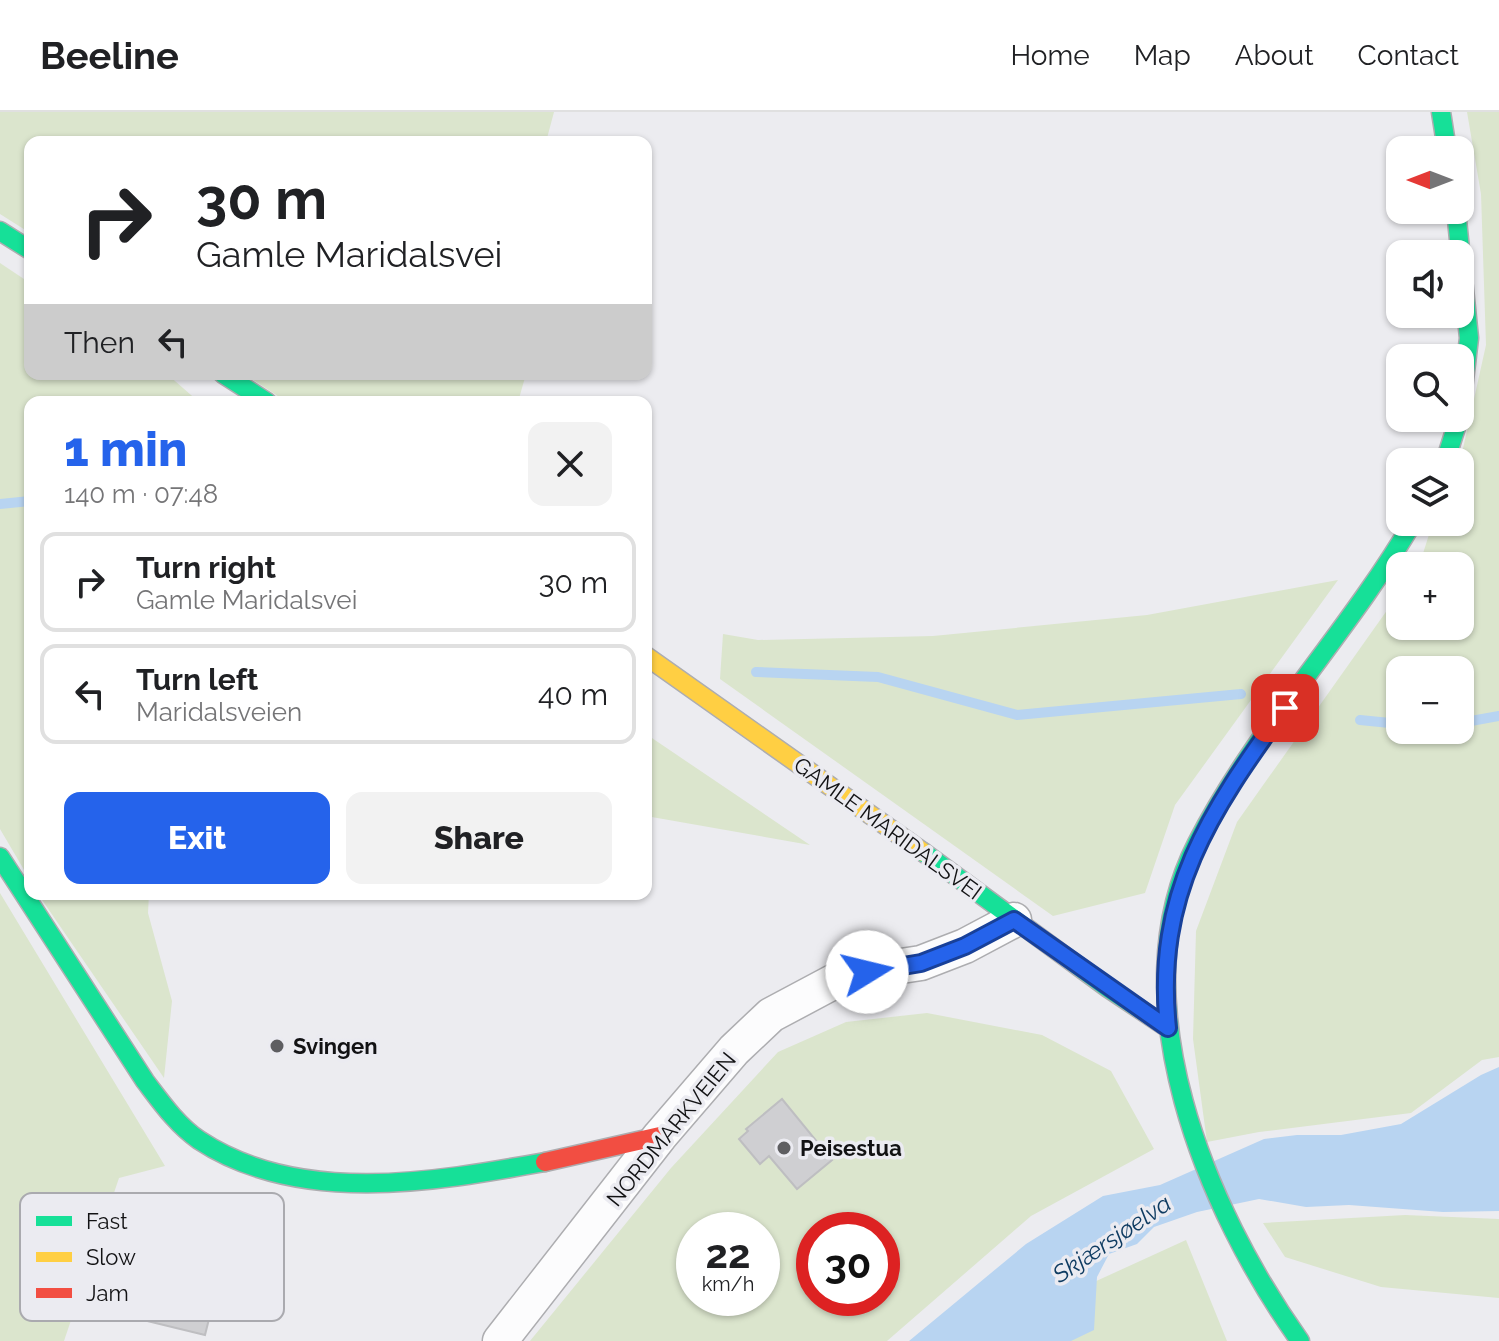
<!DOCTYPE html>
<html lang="en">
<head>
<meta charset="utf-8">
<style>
	:root { --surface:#fff; --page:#f2f2f2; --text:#202124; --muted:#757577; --line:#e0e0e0; --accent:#2563eb }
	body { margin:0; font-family:Raleway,sans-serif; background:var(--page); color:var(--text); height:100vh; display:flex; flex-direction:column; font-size:30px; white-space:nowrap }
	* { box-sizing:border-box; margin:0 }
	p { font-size:26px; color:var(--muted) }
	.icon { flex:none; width:44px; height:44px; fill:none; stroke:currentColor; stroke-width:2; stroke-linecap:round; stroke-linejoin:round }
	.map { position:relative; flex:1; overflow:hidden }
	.panel { position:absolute; left:24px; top:284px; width:628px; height:504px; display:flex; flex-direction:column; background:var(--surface); border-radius:16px; box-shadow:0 2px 6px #0004 }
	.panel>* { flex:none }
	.guide { position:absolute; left:24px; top:24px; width:628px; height:244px; border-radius:16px; box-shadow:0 2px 6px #0004; background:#fff; color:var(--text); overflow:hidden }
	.needle { width:52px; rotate:270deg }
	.tools { position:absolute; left:1386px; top:24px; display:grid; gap:16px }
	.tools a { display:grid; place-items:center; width:88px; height:88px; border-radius:16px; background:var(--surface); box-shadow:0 2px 6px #0004; font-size:40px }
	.speed { position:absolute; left:676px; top:1100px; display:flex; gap:16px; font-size:40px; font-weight:700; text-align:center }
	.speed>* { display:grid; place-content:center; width:104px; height:104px; border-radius:50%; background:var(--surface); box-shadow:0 2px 6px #0004; line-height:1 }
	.speed small { font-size:20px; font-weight:400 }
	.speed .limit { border:12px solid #d22; background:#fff; color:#111 }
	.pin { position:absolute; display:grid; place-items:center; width:68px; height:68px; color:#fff; margin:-34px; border-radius:16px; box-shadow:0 4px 12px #0006 }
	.me { position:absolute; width:88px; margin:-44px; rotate:81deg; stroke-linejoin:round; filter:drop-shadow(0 0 6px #0008) }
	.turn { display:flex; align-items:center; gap:28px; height:168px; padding:0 40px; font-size:36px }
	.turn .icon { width:104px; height:104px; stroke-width:2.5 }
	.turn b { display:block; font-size:56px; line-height:68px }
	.then { display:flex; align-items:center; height:76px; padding:0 40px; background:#0003; gap:16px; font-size:30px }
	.round { display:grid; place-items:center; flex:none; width:84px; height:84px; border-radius:16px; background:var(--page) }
	.summary { display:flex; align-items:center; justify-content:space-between; height:136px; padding:0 40px }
	h1 { font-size:48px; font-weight:800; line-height:60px; color:var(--accent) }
	.button { display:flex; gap:16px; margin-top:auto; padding:16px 40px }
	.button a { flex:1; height:92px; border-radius:16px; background:var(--accent); color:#fff; font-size:32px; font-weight:800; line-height:92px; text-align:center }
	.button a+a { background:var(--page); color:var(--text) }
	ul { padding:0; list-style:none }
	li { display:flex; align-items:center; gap:24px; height:100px; margin:0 16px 12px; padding:0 24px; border:4px solid var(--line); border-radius:16px }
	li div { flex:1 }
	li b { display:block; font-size:30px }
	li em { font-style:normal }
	header { display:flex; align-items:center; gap:48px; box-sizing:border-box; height:112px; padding:0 40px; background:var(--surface); border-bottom:2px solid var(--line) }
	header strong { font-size:38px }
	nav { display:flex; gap:44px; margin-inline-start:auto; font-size:28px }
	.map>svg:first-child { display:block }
</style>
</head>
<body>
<header>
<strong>Beeline</strong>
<nav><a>Home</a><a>Map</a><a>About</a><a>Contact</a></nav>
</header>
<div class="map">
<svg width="1499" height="1229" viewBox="0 0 1499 1229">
	<rect width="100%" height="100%" fill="#ececf0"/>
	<path fill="#dbe5cd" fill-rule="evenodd" d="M 0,0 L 554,0 L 546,30 L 30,30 L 30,121 L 0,102 Z
		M 1467,0 L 1499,0 L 1499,945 L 1482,948 L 1411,1001 L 1259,1020 L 1207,1030 L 1193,927 L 1196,819 L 1237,710 L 1400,480 L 1400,514 L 1460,514 L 1460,454 L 1419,454 L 1433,410 L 1460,410 L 1460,350 L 1486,233 L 1481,82 ZM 1400,558 L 1460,558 L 1460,618 L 1400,618 Z
		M 0,151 L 30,171 L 30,262 L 167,262 L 199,290 L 30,290 L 30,768 L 0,717 Z
		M 244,262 L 526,262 L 518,290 L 287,290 Z
		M 1338,468 L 1175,693 L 1145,781 L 1053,804 L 720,567 L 723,522 L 758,528 L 933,524 L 1147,503 Z
		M 646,622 L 810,733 L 646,704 Z
		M 0,781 L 165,1054 L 119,1066 L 64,1229 L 0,1229 Z
		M 38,782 L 149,782 L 148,801 L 172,889 L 164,966 Z
		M 927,901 L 1042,923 L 1111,959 L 1154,1037 L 1031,1104 L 887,1229 L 530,1229 L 671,1056 L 778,940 L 846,910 ZM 694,1118 L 762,1118 L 762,1186 L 694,1186 ZM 814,1118 L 882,1118 L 882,1186 L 814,1186 Z
		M 1405,1103 L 1499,1107 L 1499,1186 L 1381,1175 L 1285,1145 L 1263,1111 Z
		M 1186,1128 L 1227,1229 L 1020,1229 L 1081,1176 Z"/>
	<path fill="#b8d4f1" d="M 1499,955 L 1499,1099 L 1443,1100 L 1349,1093 L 1306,1095 L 1259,1087 L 1197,1100 L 1154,1115 L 1137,1132 L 1109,1142 L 1097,1165 L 1094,1218 L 1071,1229 L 909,1229 L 1026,1132 L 1103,1084 L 1160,1073 L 1264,1027 L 1297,1023 L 1341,1023 L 1401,1012 L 1481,963 Z"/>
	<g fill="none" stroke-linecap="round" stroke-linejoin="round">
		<path stroke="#b8d4f1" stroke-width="10" d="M 0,392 L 30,389
			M 756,560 L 878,565 L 1017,603 L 1241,582
			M 1360,608 L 1400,612
			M 1460,611 L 1499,604"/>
	</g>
	<path fill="#cfcfd2" stroke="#bebec1" stroke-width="2" d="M 782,987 L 832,1048 L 797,1077 L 769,1044 L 760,1052 L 739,1027 L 748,1019 L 746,1017 Z
		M 158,1125 L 225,1140 L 219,1164 L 228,1166 L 220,1201 L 211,1199 L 205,1223 L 139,1207 L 145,1180 L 133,1178 L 141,1147 L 152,1150 Z"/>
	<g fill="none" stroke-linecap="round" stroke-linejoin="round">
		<defs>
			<path id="street" d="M 500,1229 L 660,1024 L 734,938 L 771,903 L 848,862 L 921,851 L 965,834 L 1014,808"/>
			<path id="fast" d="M 1441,0 L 1447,38
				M 1456,98 L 1469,226 L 1460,302
				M 0,119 L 30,138
				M 223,262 L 267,290
				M 1445,350 L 1459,306
				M 923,740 L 1108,876 L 1168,916
				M 0,745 L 145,969 C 161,990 177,1013 199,1028 C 299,1094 434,1070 545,1050
				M 1300,1229 C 1207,1099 1117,886 1197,731 C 1256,616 1348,521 1413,410"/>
			<path id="slow" d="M 646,544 L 923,740"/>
			<path id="jam" d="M 545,1050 L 660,1024"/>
		</defs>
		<use href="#street" stroke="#adadb0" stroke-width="37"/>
		<use href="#fast" stroke="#adadb0" stroke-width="21"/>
		<use href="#slow" stroke="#adadb0" stroke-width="21"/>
		<use href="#jam" stroke="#adadb0" stroke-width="21"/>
		<use href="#street" stroke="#fcfcfd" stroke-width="34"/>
		<use href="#fast" stroke="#16e098" stroke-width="18"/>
		<use href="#slow" stroke="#ffcf43" stroke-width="18"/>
		<use href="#jam" stroke="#f24e42" stroke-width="18"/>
	</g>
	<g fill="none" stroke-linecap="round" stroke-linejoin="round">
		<defs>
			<path id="route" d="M 867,860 L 921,851 L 965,834 L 1014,808 L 1168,916 C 1154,782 1210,700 1285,596"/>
		</defs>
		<use href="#route" stroke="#184099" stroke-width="20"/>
		<use href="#route" stroke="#2563eb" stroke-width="14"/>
	</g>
	<g fill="#5e5e61" stroke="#ebebf1" stroke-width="3">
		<circle cx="277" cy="934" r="8"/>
		<circle cx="784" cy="1036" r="8"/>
	</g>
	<g text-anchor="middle" stroke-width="7" stroke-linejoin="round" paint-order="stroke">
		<g font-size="22" fill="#121214" stroke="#ebebf1">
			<text transform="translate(888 716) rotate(36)" y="8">GAMLE MARIDALSVEI</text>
			<text transform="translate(671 1017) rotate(-51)" y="8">NORDMARKVEIEN</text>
		</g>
		<g font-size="22" font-weight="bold" fill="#121214" stroke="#ebebf1" text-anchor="start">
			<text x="293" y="942">Svingen</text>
			<text x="800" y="1044">Peisestua</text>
		</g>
		<g font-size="24" font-style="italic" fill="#0f3c62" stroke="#ebebf1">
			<text transform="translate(1112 1127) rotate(-34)" y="8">Skjærsjøelva</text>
		</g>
	</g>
	<rect x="20" y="1081" width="264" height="128" rx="12" fill="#ebebf1" stroke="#aaaaaf" stroke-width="2"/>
	<rect x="36" y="1104" width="36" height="10" fill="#16e098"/>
	<rect x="36" y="1140" width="36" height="10" fill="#ffcf43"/>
	<rect x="36" y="1176" width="36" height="10" fill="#f24e42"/>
	<g font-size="22" fill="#121214">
		<text x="86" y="1117">Fast</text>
		<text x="86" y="1153">Slow</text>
		<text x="86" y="1189">Jam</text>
	</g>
</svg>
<div class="tools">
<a><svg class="needle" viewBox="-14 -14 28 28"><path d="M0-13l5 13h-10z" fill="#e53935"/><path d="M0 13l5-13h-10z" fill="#757577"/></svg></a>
<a><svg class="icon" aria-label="sound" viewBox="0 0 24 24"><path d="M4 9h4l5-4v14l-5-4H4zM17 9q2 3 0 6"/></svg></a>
<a><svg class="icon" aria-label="search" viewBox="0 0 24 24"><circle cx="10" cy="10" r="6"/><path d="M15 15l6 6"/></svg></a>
<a><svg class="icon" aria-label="layers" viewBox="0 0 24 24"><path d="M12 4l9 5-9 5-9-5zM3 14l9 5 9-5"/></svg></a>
<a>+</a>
<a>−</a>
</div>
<div class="speed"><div>22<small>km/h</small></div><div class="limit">30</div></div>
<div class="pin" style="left:1285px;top:596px;background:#d93025"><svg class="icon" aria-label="arrive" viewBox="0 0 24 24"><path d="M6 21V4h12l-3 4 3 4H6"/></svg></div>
<svg class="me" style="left:867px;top:860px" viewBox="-20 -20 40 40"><circle r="19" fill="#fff"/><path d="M0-13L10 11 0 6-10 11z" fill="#2563eb"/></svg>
<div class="guide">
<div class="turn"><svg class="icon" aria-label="right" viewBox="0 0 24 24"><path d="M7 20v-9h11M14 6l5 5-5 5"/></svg><div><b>30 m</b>Gamle Maridalsvei</div></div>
<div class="then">Then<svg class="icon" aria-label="left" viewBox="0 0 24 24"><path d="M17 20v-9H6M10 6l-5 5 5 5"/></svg></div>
</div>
<section class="panel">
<div class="summary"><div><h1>1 min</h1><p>140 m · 07:48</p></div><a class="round"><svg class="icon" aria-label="close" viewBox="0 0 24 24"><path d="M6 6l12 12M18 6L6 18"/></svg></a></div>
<ul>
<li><svg class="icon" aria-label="right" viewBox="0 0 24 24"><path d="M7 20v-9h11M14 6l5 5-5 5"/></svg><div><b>Turn right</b><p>Gamle Maridalsvei</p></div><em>30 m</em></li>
<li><svg class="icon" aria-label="left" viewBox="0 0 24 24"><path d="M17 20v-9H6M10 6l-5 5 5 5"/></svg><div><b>Turn left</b><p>Maridalsveien</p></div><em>40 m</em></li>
</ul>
<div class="button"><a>Exit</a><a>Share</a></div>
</section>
</div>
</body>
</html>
